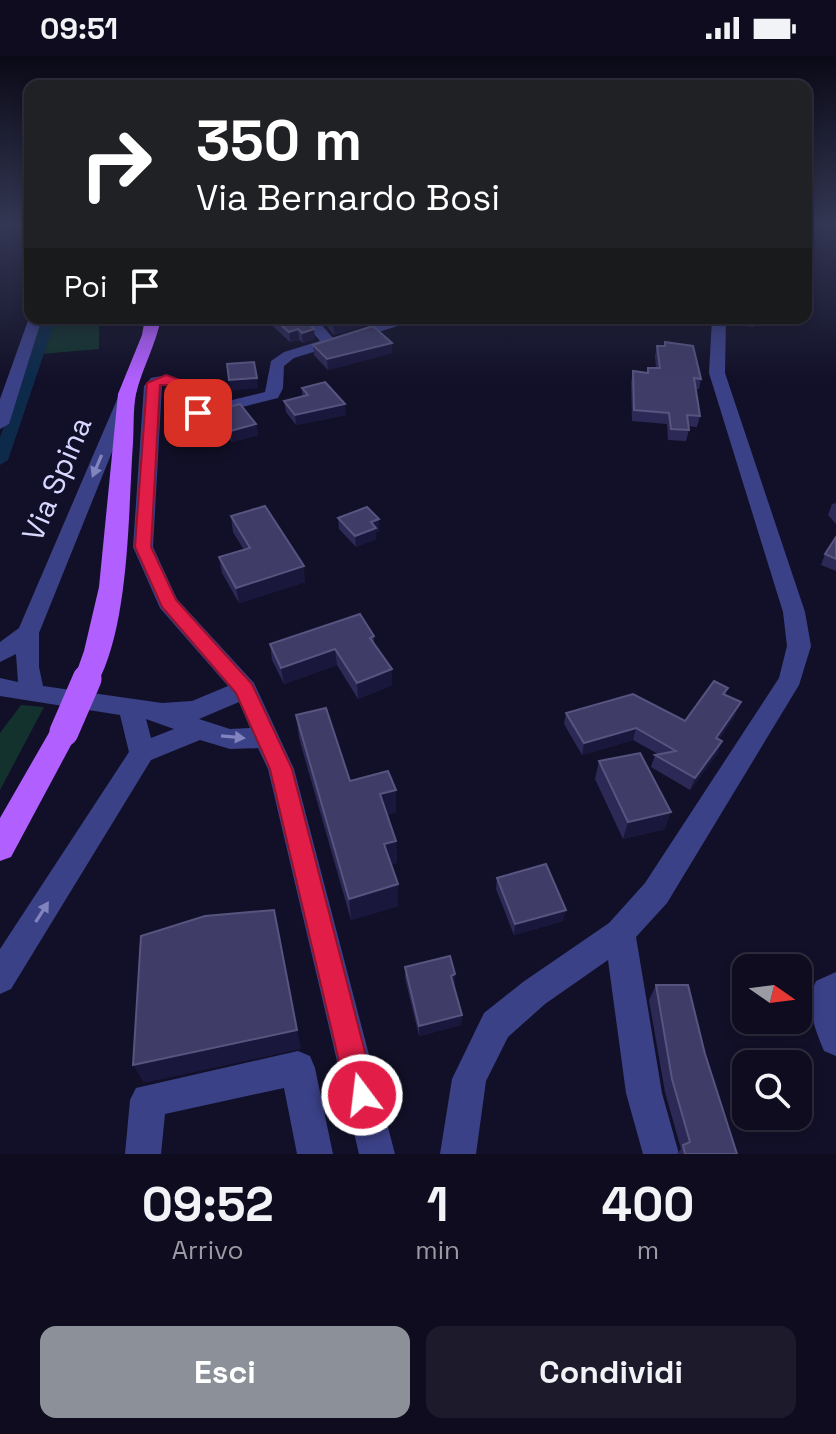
<!DOCTYPE html>
<html lang="it">
<head>
<meta charset="utf-8">
<style>
	:root { --surface:#0e0c1e; --page:#1c1a2b; --text:#f1f3f6; --muted:#9b9ba4; --line:#2e2c3c; --accent:#8c9099 }
	body { margin:0; font-family:"Space Grotesk",sans-serif; background:var(--page); color:var(--text); height:100vh; display:flex; flex-direction:column; font-size:30px; white-space:nowrap }
	* { box-sizing:border-box; margin:0 }
	p { font-size:26px; color:var(--muted) }
	.icon { flex:none; width:44px; height:44px; fill:none; stroke:currentColor; stroke-width:2; stroke-linecap:round; stroke-linejoin:round }
	.map { position:relative; height:1098px; overflow:hidden }
	.drawer { display:flex; flex-direction:column; background:var(--surface); flex:1 }
	.drawer>* { flex:none }
	.banner { position:absolute; left:24px; top:24px; width:788px; height:244px; border-radius:16px; box-shadow:0 4px 12px #0003,0 0 0 2px var(--line); background:#202124; color:#fff; overflow:hidden }
	.needle { width:52px; rotate:104deg }
	.fabs { position:absolute; left:732px; top:898px; display:grid; gap:16px }
	.fabs a { display:grid; place-items:center; width:80px; height:80px; border-radius:16px; background:var(--surface); box-shadow:0 4px 12px #0003,0 0 0 2px var(--line); font-size:40px }
	.pin { position:absolute; display:grid; place-items:center; width:68px; height:68px; color:#fff; margin:-34px; border-radius:16px; box-shadow:0 4px 12px #0006 }
	.me { position:absolute; width:88px; margin:-44px; rotate:345deg; stroke-linejoin:round; filter:drop-shadow(0 0 6px #0008) }
	.turn { display:flex; align-items:center; gap:28px; height:168px; padding:0 40px; font-size:36px }
	.turn .icon { width:104px; height:104px; stroke-width:2.5 }
	.turn b { display:block; font-size:56px; line-height:68px }
	.then { display:flex; align-items:center; height:76px; padding:0 40px; background:#0003; gap:16px; font-size:30px }
	.eta { display:flex; justify-content:space-evenly; align-items:center; height:136px; text-align:center }
	.eta b { font-size:48px; font-weight:600; line-height:56px }
	.action { display:flex; gap:16px; margin-top:auto; padding:16px 40px }
	.action a { flex:1; height:92px; border-radius:16px; background:var(--accent); color:#fff; font-size:32px; font-weight:600; line-height:92px; text-align:center }
	.action a+a { background:var(--page); color:var(--text) }
	.status { display:flex; justify-content:space-between; align-items:center; height:56px; padding:0 40px; background:var(--surface); direction:ltr }
	.status svg { height:22px; fill:currentColor }
	.map>svg:first-child { display:block }
</style>
</head>
<body>
<div class="status"><b>09:51</b><svg viewBox="0 0 49 12"><path d="M0 12V9h3v3zM5 12V6h3v6zM10 12V3h3v9zM15 12V0h3v12zM26 1h20v11H26zM47 4h2v5h-2z"/></svg></div>
<div class="map">
<svg width="836" height="1098" viewBox="0 0 836 1098">
	<rect width="100%" height="100%" fill="#121028"/>
	<path fill="#13322e" d="M 39,262 L 99,262 L 99,293 L 29,299 Z
		M 21,649 L 44,651 L 0,734 L 0,677 Z"/>
	<g fill="none" stroke-linecap="round" stroke-linejoin="round">
		<path fill="#0d2a4a" fill-rule="evenodd" d="M 44,262 L 56,262 L 8,404 L 0,409 L 0,381 Z"/>
		<path fill="#3b4187" fill-rule="evenodd" d="M 30,259 L 30,262 L 42,262 L 9,368 L 0,373 L 0,343 Z
			M 301,262 L 316,262 L 333,282 L 401,262 L 424,262 L 294,302 L 284,310 L 283,332 L 278,342 L 203,361 L 184,358 L 169,330 L 162,329 L 153,491 L 177,543 L 254,627 L 294,713 L 395,1098 L 359,1098 L 268,713 L 258,692 L 230,693 L 200,684 L 151,704 L 11,933 L 0,938 L 0,893 L 129,696 L 120,659 L 0,640 L 0,622 L 18,626 L 16,598 L 0,606 L 0,586 L 19,572 L 119,339 L 127,334 L 135,339 L 39,577 L 39,611 L 43,630 L 162,647 L 192,645 L 228,630 L 160,552 L 133,491 L 144,330 L 151,322 C 178,315 184,329 196,350 L 203,351 L 265,336 L 271,305 L 284,296 L 320,285 ZM 239,646 L 250,672 L 230,673 L 199,663 ZM 146,663 L 174,673 L 151,682 Z
			M 712,262 L 726,262 L 725,317 L 805,556 L 811,590 L 799,629 L 667,847 L 636,881 L 662,1037 L 679,1098 L 643,1098 L 626,1037 L 608,904 L 545,948 L 508,981 L 486,1025 L 476,1098 L 440,1098 L 452,1023 L 484,957 L 523,926 L 609,867 L 645,827 L 779,622 L 787,590 L 783,556 L 709,317 Z
			M 836,916 L 836,1000 L 824,995 C 814,971 805,949 816,925 Z
			M 298,995 L 310,1000 L 315,1012 L 333,1098 L 297,1098 L 284,1032 L 165,1058 L 161,1098 L 125,1098 L 130,1044 L 136,1032 Z"/>
		<path fill="#b15ffe" fill-rule="evenodd" d="M 145,262 L 161,262 C 156,289 142,312 136,338 C 133,353 134,371 133,387 C 128,457 130,569 96,630 L 87,633 L 78,630 L 74,623 L 84,595 L 99,531 L 118,338 L 142,279 Z
			M 64,665 L 74,668 L 78,676 L 11,801 L 0,805 L 0,762 L 54,668 Z"/>
		<path stroke="#b15ffe" stroke-width="29" d="M 64,676 L 87,623"/>
	</g>
	<path fill="#2d2956" d="M 264,262 L 304,262 L 315,283 L 303,287 L 299,284 L 290,286 Z
		M 320,262 L 362,262 L 363,270 L 334,279 Z
		M 734,262 L 756,262 L 754,271 L 735,269 Z
		M 665,286 L 701,323 L 699,333 L 696,333 L 700,360 L 697,371 L 688,370 L 689,374 L 686,385 L 668,384 L 667,368 L 632,365 L 631,326 L 633,315 L 647,317 L 648,312 L 656,312 L 655,300 L 657,290 L 664,290 Z
		M 392,287 L 392,297 L 328,314 L 314,299 L 313,289 Z
		M 302,332 L 346,359 L 296,369 L 286,356 L 284,345 L 302,341 Z
		M 215,355 L 256,368 L 258,379 L 232,386 L 217,366 Z
		M 836,447 L 836,468 L 828,459 L 832,448 Z
		M 231,460 L 305,526 L 239,547 L 222,517 L 219,501 L 244,494 L 233,476 Z
		M 338,462 L 379,475 L 376,476 L 376,483 L 356,491 L 339,473 Z
		M 836,481 L 836,515 L 821,509 L 825,498 Z
		M 374,580 L 374,588 L 392,629 L 358,643 L 337,609 L 284,628 L 272,604 L 270,588 Z
		M 728,632 L 725,639 L 736,658 L 719,683 L 718,697 L 690,734 L 651,711 L 655,699 L 658,698 L 633,684 L 582,699 L 564,668 L 566,657 L 685,665 Z
		M 296,659 L 350,725 L 396,756 L 387,759 L 396,785 L 397,807 L 391,808 L 398,850 L 351,864 L 299,682 Z
		M 599,705 L 665,773 L 623,783 L 595,723 Z
		M 497,822 L 563,865 L 514,879 L 496,833 Z
		M 405,911 L 455,929 L 453,929 L 462,959 L 461,969 L 419,980 L 405,922 Z
		M 656,929 L 705,998 L 737,1098 L 677,1098 L 681,1093 L 665,1036 L 649,944 Z"/>
	<path fill="#1a173c" d="M 356,262 L 362,262 L 363,270 L 334,279 L 333,268 Z
		M 298,273 L 299,284 L 290,286 L 289,276 Z
		M 314,273 L 315,283 L 303,287 L 302,277 Z
		M 392,287 L 392,297 L 328,314 L 327,303 Z
		M 257,322 L 258,332 L 231,335 L 229,324 Z
		M 345,348 L 346,359 L 296,369 L 295,359 Z
		M 256,368 L 258,379 L 232,386 L 230,375 Z
		M 379,463 L 379,475 L 376,476 L 376,483 L 356,491 L 355,480 L 371,466 Z
		M 304,510 L 305,526 L 239,547 L 236,532 Z
		M 335,593 L 337,609 L 284,628 L 281,612 Z
		M 392,613 L 392,629 L 358,643 L 357,627 Z
		M 741,646 L 736,658 L 712,694 L 716,682 Z
		M 636,672 L 633,684 L 582,699 L 584,687 Z
		M 722,685 L 718,697 L 690,734 L 695,722 Z
		M 396,734 L 396,756 L 381,761 L 380,738 Z
		M 671,756 L 665,773 L 623,783 L 628,766 Z
		M 396,785 L 397,807 L 385,810 L 384,788 Z
		M 398,828 L 398,850 L 351,864 L 349,843 Z
		M 274,854 L 301,993 L 144,1027 L 133,1009 Z
		M 566,854 L 563,865 L 514,879 L 515,868 Z
		M 455,918 L 455,929 L 450,930 L 451,920 Z
		M 462,959 L 461,969 L 419,980 L 419,970 Z"/>
	<path fill="#3f3c68" stroke="#575480" stroke-width="2" d="M 273,262 L 304,262 L 314,273 L 302,277 L 298,273 L 289,276 Z
		M 328,262 L 356,262 L 333,268 Z
		M 373,270 L 392,287 L 327,303 L 313,289 Z
		M 665,286 L 693,290 L 701,323 L 694,322 L 700,360 L 687,359 L 689,374 L 671,373 L 669,357 L 634,354 L 633,315 L 648,317 L 648,312 L 660,312 L 657,290 L 665,290 Z
		M 254,306 L 257,322 L 229,324 L 227,308 Z
		M 325,326 L 345,348 L 295,359 L 284,345 L 308,339 L 302,332 Z
		M 240,348 L 256,368 L 230,375 L 215,355 Z
		M 265,450 L 304,510 L 236,532 L 219,501 L 250,492 L 231,460 Z
		M 367,451 L 379,463 L 371,466 L 376,472 L 355,480 L 338,462 Z
		M 836,481 L 836,503 L 825,498 Z
		M 360,558 L 374,580 L 370,582 L 392,613 L 357,627 L 335,593 L 281,612 L 270,588 Z
		M 714,625 L 728,632 L 723,638 L 741,646 L 716,682 L 722,685 L 695,722 L 655,699 L 676,695 L 636,672 L 584,687 L 566,657 L 633,638 L 685,665 Z
		M 326,652 L 350,725 L 388,715 L 396,734 L 380,738 L 396,785 L 384,788 L 398,828 L 349,843 L 296,659 Z
		M 640,697 L 671,756 L 628,766 L 599,705 Z
		M 546,808 L 566,854 L 515,868 L 497,822 Z
		M 274,854 L 297,974 L 133,1009 L 141,880 L 205,860 Z
		M 450,900 L 455,918 L 451,920 L 462,959 L 419,970 L 405,911 Z
		M 656,929 L 688,929 L 705,998 L 737,1098 L 685,1098 L 683,1089 L 690,1086 L 672,1023 Z"/>
	<defs><path id="oneway-solid" d="M-6-.8H1V-3.2L6.5 0L1 3.2V.8H-6Z" transform="scale(2)"/></defs>
	<g fill="#8184bd">
		<use href="#oneway-solid" transform="translate(97 410) rotate(113)"/>
		<use href="#oneway-solid" transform="translate(233 681) rotate(5)"/>
		<use href="#oneway-solid" transform="translate(42 856) rotate(-58)"/>
	</g>
	<linearGradient id="sky" x2="0" y2="1"><stop stop-color="#0a0916"/><stop offset="0.52" stop-color="#333753"/><stop offset="1" stop-color="#333753" stop-opacity="0"/></linearGradient>
	<rect width="836" height="324" fill="url(#sky)"/>
	<path fill="#e11d48" stroke="#92132f" stroke-width="2" d="M 166,319 L 180,324 L 196,351 L 205,357 L 198,361 L 185,357 L 170,329 L 160,329 L 151,491 L 176,544 L 252,628 L 292,713 L 376,1039 L 372,1049 L 362,1053 L 352,1049 L 347,1039 L 270,713 L 236,637 L 162,551 L 135,491 L 147,327 Z"/>
	<g text-anchor="middle" stroke-width="7" stroke-linejoin="round" paint-order="stroke">
		<g font-size="30" fill="#d7d7ff" stroke="#121028">
			<text transform="translate(57 423) rotate(-67)" y="10">Via Spina</text>
		</g>
	</g>
</svg>
<div class="fabs">
<a><svg class="needle" viewBox="-14 -14 28 28"><path d="M0-13l5 13h-10z" fill="#e53935"/><path d="M0 13l5-13h-10z" fill="#9b9ba4"/></svg></a>
<a><svg class="icon" aria-label="search" viewBox="0 0 24 24"><circle cx="10" cy="10" r="6"/><path d="M15 15l6 6"/></svg></a>
</div>
<div class="pin" style="left:198px;top:357px;background:#d93025"><svg class="icon" aria-label="arrive" viewBox="0 0 24 24"><path d="M6 21V4h12l-3 4 3 4H6"/></svg></div>
<svg class="me" style="left:362px;top:1039px" viewBox="-20 -20 40 40"><circle r="17" fill="#e11d48" stroke="#fff" stroke-width="3"/><path d="M0-11L8 9 0 5-8 9z" fill="#fff"/></svg>
<div class="banner">
<div class="turn"><svg class="icon" aria-label="right" viewBox="0 0 24 24"><path d="M7 20v-9h11M14 6l5 5-5 5"/></svg><div><b>350 m</b>Via Bernardo Bosi</div></div>
<div class="then">Poi<svg class="icon" aria-label="arrive" viewBox="0 0 24 24"><path d="M6 21V4h12l-3 4 3 4H6"/></svg></div>
</div>
</div>
<section class="drawer">
<div class="eta">
<div><b>09:52</b><p>Arrivo</p></div>
<div><b>1</b><p>min</p></div>
<div><b>400</b><p>m</p></div>
</div>
<div class="action"><a>Esci</a><a>Condividi</a></div>
</section>
</body>
</html>
